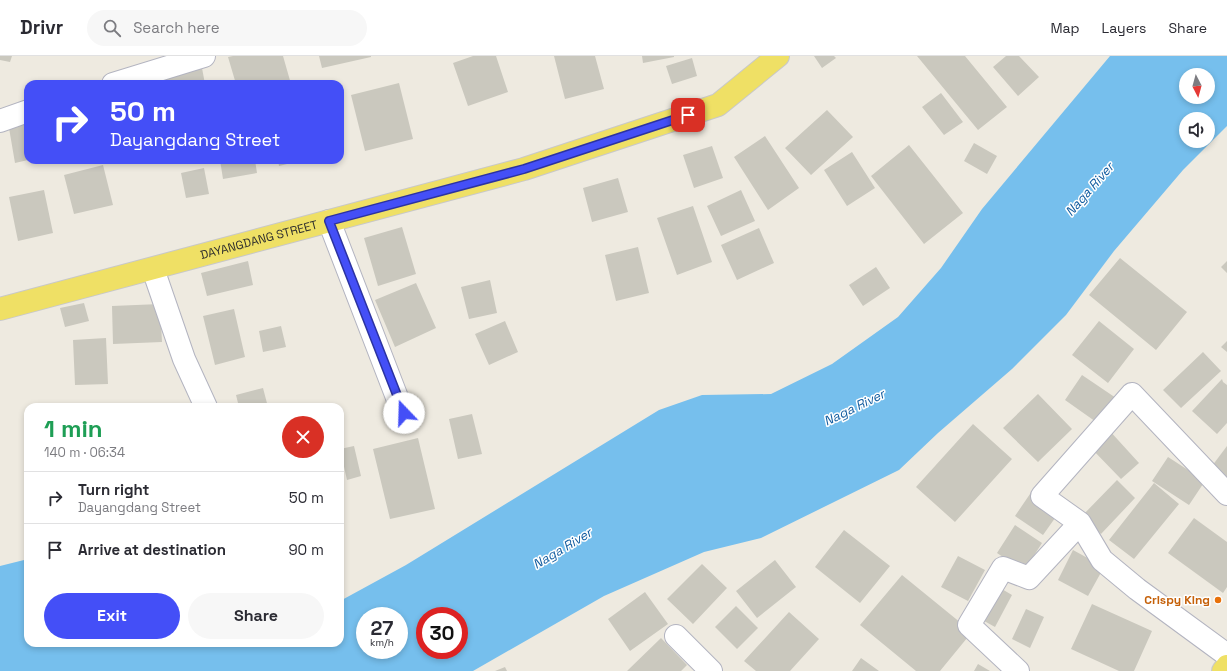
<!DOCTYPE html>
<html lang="en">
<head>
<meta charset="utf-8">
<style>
	:root { --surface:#fff; --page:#f7f7f7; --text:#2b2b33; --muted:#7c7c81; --line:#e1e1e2; --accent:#444ff7 }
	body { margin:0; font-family:"Space Grotesk",sans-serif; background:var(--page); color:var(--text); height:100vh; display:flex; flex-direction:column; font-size:15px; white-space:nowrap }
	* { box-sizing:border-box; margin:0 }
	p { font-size:13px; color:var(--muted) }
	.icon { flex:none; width:22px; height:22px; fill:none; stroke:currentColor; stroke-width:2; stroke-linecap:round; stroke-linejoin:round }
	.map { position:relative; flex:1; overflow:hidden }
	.drawer { position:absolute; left:24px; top:347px; width:320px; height:244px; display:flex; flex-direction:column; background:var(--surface); border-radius:12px; box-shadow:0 2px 6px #0003 }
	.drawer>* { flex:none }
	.hud { position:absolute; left:24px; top:24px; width:320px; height:84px; border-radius:12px; box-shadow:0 2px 6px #0003; background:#444ff7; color:#fff; overflow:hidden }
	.needle { width:26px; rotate:174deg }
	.controls { position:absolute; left:1179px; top:12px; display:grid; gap:8px }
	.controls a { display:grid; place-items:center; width:36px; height:36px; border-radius:50%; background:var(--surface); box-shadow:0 2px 6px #0003; font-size:20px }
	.speed { position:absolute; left:356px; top:551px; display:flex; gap:8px; font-size:20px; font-weight:700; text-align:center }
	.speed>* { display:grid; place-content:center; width:52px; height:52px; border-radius:50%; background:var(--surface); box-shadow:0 2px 6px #0003; line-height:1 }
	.speed small { font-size:10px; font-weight:400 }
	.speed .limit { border:6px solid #d22; background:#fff; color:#111 }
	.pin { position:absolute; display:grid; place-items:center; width:34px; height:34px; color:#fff; margin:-17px; border-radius:8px; box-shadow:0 2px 6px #0006 }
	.me { position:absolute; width:44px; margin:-22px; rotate:339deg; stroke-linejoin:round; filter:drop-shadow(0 0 3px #0008) }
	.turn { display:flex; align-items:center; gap:14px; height:84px; padding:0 20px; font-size:18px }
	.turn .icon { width:52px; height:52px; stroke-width:2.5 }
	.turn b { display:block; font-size:28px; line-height:34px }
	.round { display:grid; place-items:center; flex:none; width:42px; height:42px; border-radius:21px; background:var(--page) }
	.head { display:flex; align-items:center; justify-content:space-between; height:68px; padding:0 20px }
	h1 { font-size:24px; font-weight:700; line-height:30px; color:#1e9e55 }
	.action { display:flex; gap:8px; margin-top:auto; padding:8px 20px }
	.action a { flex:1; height:46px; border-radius:24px; background:var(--accent); color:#fff; font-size:16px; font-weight:700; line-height:46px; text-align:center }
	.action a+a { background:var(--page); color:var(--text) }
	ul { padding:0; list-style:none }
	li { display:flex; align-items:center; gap:12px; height:52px; padding:0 20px; border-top:1px solid var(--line) }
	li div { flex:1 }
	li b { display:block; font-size:15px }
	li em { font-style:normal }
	header { display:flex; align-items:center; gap:24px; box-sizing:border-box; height:56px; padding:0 20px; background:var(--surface); border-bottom:1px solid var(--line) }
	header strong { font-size:19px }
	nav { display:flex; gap:22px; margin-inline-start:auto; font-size:14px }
	.search { width:280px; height:36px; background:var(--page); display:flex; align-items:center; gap:10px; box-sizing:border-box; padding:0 14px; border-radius:22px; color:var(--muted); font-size:15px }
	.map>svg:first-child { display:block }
</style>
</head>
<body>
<header>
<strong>Drivr</strong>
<div class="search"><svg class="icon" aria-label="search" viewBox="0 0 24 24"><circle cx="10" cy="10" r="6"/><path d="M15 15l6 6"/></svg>Search here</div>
<nav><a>Map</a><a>Layers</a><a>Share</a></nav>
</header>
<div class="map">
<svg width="1227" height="615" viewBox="0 0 1227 615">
	<rect width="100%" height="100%" fill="#eeeae0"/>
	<path fill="#76bfed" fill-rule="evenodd" d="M 1110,0 L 1227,0 L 1227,70 L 1183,114 L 1114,195 L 1066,259 L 1012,313 L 938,377 L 899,414 L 761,482 L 704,496 L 604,540 L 473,615 L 0,615 L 0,510 L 28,503 L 28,587 L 340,587 L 340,545 L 406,509 L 659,354 L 702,339 L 771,338 L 832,308 L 898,261 L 941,212 L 982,153 ZM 1186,19 L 1208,19 L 1208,41 L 1186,41 ZM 1186,63 L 1208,63 L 1208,85 L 1186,85 ZM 365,560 L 399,560 L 399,594 L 365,594 ZM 425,560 L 459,560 L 459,594 L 425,594 Z"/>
	<path fill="#cac8be" d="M 0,0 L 12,0 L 10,6 L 0,4 Z
		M 233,0 L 283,0 L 291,28 L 236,28 L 228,1 Z
		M 319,0 L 371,0 L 371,1 L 322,12 Z
		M 473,0 L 496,0 L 508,36 L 468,50 L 453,7 Z
		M 554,0 L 595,0 L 604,33 L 565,43 Z
		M 642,0 L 674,0 L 674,1 L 643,7 Z
		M 814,0 L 834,0 L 836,2 L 822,12 Z
		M 917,0 L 965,0 L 1007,51 L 978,74 Z
		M 1006,0 L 1019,0 L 1039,21 L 1018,40 L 993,11 Z
		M 692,2 L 697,20 L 672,28 L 666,10 Z
		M 202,12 L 205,28 L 160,28 L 159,21 Z
		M 399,27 L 413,83 L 365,95 L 351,39 Z
		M 941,37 L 963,66 L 944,79 L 922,51 Z
		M 827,54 L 853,81 L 811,119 L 785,92 Z
		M 28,68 L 28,104 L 15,107 L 9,72 Z
		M 765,80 L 799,132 L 768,154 L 734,101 Z
		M 974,87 L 997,100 L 987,118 L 964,105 Z
		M 909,89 L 963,157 L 924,188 L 871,120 Z
		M 712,90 L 723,122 L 694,132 L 683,99 Z
		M 852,96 L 875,132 L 847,150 L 824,114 Z
		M 220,104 L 255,104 L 257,117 L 223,123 Z
		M 278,104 L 299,104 L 299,105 L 279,110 Z
		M 103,109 L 113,149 L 74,158 L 64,119 Z
		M 204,112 L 209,138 L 186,142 L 181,117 Z
		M 618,122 L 628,156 L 592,166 L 583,132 Z
		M 44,134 L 53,177 L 18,185 L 9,141 Z
		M 741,134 L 755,165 L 721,180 L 707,150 Z
		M 693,150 L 712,206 L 677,219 L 657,162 Z
		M 402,171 L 416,218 L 378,230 L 364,182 Z
		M 759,172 L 774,207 L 737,224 L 721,189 Z
		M 638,191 L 649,237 L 616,245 L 605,199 Z
		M 1120,202 L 1187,256 L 1156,294 L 1089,239 Z
		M 248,205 L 253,229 L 207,240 L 201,217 Z
		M 1227,205 L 1227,217 L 1221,211 Z
		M 876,211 L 890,232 L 863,250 L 849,229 Z
		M 490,224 L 497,257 L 469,263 L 461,231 Z
		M 416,227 L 436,272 L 395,291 L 375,244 Z
		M 84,247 L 89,265 L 65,271 L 60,252 Z
		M 160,248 L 162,286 L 113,288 L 112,250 Z
		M 234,253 L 245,301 L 215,309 L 203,260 Z
		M 505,265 L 518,296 L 489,309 L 475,278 Z
		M 1099,265 L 1134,293 L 1108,327 L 1072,299 Z
		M 281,270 L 286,291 L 263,296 L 259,275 Z
		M 106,282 L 108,328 L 75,329 L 73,284 Z
		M 1227,285 L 1227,296 L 1221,291 Z
		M 1203,296 L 1221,315 L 1181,352 L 1163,334 Z
		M 1082,319 L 1116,342 L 1099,368 L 1065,344 Z
		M 1222,323 L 1223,326 L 1227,329 L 1227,367 L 1217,378 L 1192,355 Z
		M 263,332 L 268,351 L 239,351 L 236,339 Z
		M 1038,338 L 1072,373 L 1038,406 L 1003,372 Z
		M 472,358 L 482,398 L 458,403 L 449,363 Z
		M 973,368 L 1012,403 L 955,466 L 916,431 Z
		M 1108,373 L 1139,407 L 1121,423 L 1089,390 Z
		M 418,382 L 435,453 L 390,463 L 373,393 Z
		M 354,390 L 361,420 L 347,424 L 340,393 Z
		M 1227,390 L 1227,428 L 1209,414 Z
		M 1168,401 L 1205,425 L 1189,449 L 1152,425 Z
		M 1117,424 L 1135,442 L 1101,478 L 1082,460 Z
		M 1154,427 L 1179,448 L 1134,503 L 1109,484 Z
		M 1032,435 L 1060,455 L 1043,479 L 1015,460 Z
		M 1194,462 L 1227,486 L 1227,531 L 1223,537 L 1168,497 Z
		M 1015,469 L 1042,487 L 1024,515 L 997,497 Z
		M 844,474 L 890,510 L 860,547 L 815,511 Z
		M 1073,494 L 1104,511 L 1088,540 L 1058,524 Z
		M 958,500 L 985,514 L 968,545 L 941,531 Z
		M 775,504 L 796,531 L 757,562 L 736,535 Z
		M 702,508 L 727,532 L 693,568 L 667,543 Z
		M 902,519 L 972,576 L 940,615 L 916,615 L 860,569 Z
		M 995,529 L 1012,539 L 995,571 L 977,561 Z
		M 645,536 L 668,568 L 630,595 L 608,563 Z
		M 1092,548 L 1152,575 L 1134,615 L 1119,615 L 1071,593 Z
		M 736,550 L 758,572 L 737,593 L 715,571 Z
		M 1026,553 L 1044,561 L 1030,592 L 1012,583 Z
		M 789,556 L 819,583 L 790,615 L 756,615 L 744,605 Z
		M 661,582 L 687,609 L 681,615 L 627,615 Z
		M 861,602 L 879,615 L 852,615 Z
		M 978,608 L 990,615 L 974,615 Z
		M 505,611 L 507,615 L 495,615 Z"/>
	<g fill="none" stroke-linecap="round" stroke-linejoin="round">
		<defs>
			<path id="minor" d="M 113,28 L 204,0
				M 0,65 L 28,55
				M 329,165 L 403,357
				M 153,213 L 184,303 L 206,351
				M 1227,438 L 1132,338 L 1042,440 L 1080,467 L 1102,504 L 1137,533 L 1227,599
				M 676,580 L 711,615
				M 1018,615 L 969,569 L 1003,512 L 1029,522 L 1080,467"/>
			<g id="major">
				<path id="s1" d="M 0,253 L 524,113 L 718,49 L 778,0"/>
				<path d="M 1223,615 L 1227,610"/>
			</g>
		</defs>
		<use href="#minor" stroke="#b3b4c0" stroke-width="24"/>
		<use href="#major" stroke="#c8c8c8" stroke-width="24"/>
		<use href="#minor" stroke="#fff" stroke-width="22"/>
		<use href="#major" stroke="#efe065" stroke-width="22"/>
	</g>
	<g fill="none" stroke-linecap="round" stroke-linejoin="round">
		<defs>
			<path id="route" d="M 404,357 L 329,165 L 524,113 L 688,59"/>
		</defs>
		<use href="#route" stroke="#2c33a1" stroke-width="10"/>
		<use href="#route" stroke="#444ff7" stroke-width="7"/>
	</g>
	<circle fill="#e8710a" stroke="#fff" stroke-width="1.5" cx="1218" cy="544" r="4"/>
	<g text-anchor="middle" stroke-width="3" stroke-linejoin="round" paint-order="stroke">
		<g font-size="12" fill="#2d2d2d" stroke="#fff">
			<text dy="4" stroke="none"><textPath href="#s1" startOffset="268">DAYANGDANG STREET</textPath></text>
		</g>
		<g font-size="12" font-weight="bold" fill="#c56008" stroke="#fff" text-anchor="end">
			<text x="1210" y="548">Crispy King</text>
		</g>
		<g font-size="13" font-style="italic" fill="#105b9f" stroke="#fff">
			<text transform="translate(1089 133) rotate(-49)" y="5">Naga River</text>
			<text transform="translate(854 351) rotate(-26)" y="5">Naga River</text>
			<text transform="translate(562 492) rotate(-31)" y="5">Naga River</text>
		</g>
	</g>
</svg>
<div class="controls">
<a><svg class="needle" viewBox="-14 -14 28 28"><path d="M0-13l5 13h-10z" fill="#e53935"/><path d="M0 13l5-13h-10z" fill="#7c7c81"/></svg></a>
<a><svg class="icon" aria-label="sound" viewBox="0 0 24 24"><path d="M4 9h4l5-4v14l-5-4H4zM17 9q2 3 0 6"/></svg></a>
</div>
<div class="speed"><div>27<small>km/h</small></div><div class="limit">30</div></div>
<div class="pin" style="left:688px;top:59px;background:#d93025"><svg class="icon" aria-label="arrive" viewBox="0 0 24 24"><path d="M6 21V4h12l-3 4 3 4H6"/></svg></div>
<svg class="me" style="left:404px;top:357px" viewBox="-20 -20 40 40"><circle r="19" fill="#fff"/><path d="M0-13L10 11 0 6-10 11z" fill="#444ff7"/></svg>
<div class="hud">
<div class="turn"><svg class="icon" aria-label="right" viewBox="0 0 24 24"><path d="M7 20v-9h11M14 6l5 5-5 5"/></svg><div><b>50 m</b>Dayangdang Street</div></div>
</div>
<section class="drawer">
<div class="head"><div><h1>1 min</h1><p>140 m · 06:34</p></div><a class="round" style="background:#d93025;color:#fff"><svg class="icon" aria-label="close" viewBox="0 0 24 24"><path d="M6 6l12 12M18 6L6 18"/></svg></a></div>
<ul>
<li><svg class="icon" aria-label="right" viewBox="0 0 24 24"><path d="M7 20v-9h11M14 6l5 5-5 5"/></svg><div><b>Turn right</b><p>Dayangdang Street</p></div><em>50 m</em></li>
<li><svg class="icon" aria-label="arrive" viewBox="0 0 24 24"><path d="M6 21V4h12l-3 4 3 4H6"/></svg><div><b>Arrive at destination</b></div><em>90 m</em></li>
</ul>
<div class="action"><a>Exit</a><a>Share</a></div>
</section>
</div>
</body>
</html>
